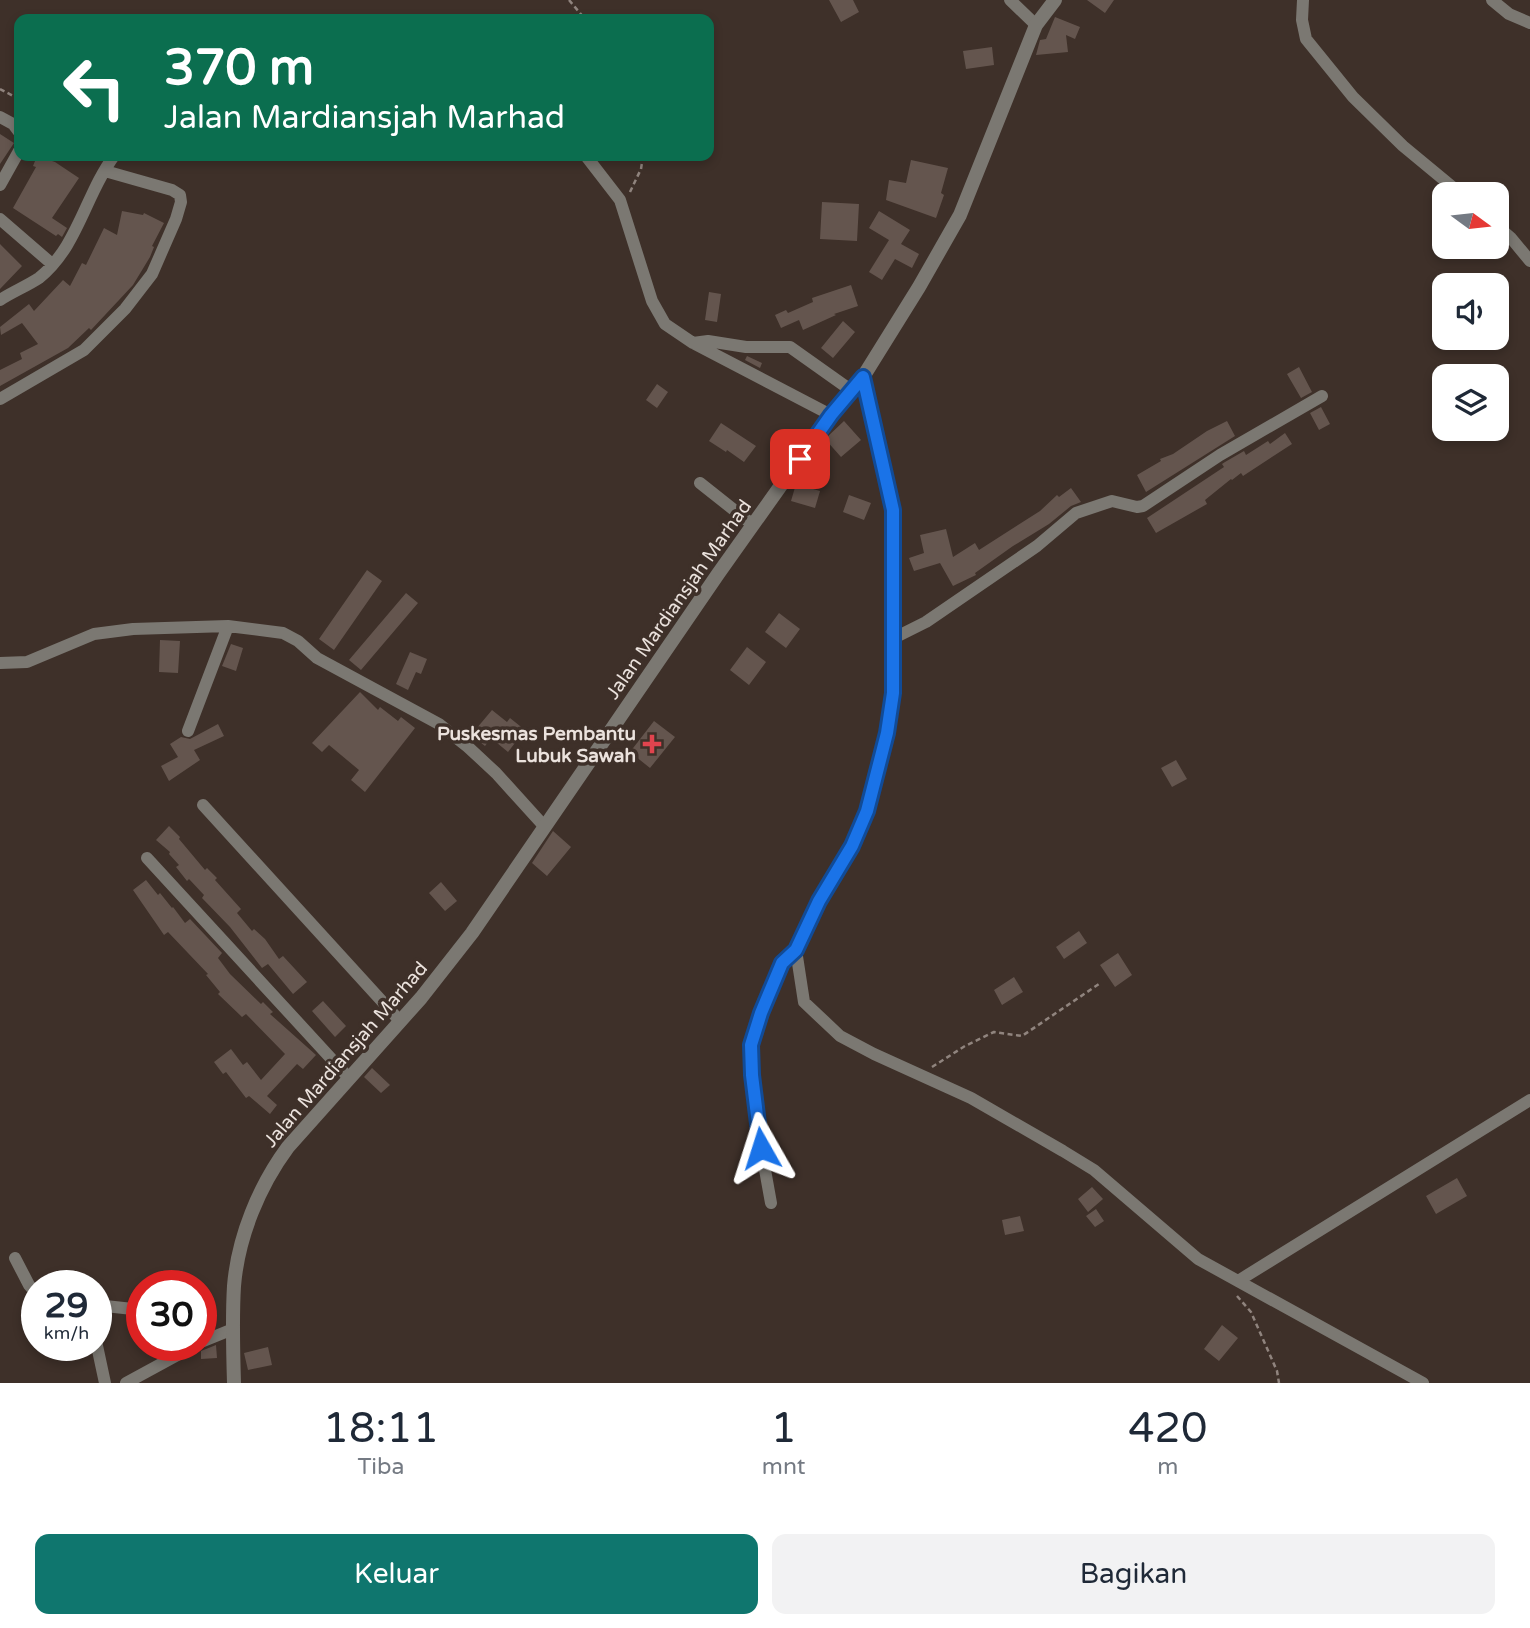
<!DOCTYPE html>
<html lang="id">
<head>
<meta charset="utf-8">
<style>
	:root { --surface:#fff; --page:#f2f2f3; --text:#1f2937; --muted:#747a83; --accent:#0f766e }
	body { margin:0; font-family:"Varela Round",sans-serif; background:var(--page); color:var(--text); height:100vh; display:flex; flex-direction:column; font-size:26px; white-space:nowrap }
	* { box-sizing:border-box; margin:0 }
	p { font-size:23px; color:var(--muted) }
	.icon { flex:none; width:38px; height:38px; fill:none; stroke:currentColor; stroke-width:2; stroke-linecap:round; stroke-linejoin:round }
	.map { position:relative; height:1383px; overflow:hidden }
	.sheet { display:flex; flex-direction:column; background:var(--surface); flex:1 }
	.sheet>* { flex:none }
	.top-card { position:absolute; left:14px; top:14px; width:700px; height:147px; border-radius:14px; box-shadow:0 4px 10px #0003; background:#0b6e4f; color:#fff; overflow:hidden }
	.needle { width:46px; rotate:105deg }
	.controls { position:absolute; left:1432px; top:182px; display:grid; gap:14px }
	.controls a { display:grid; place-items:center; width:77px; height:77px; border-radius:14px; background:var(--surface); box-shadow:0 4px 10px #0003; font-size:35px }
	.speed { position:absolute; left:21px; top:1270px; display:flex; gap:14px; font-size:35px; font-weight:700; text-align:center }
	.speed>* { display:grid; place-content:center; width:91px; height:91px; border-radius:50%; background:var(--surface); box-shadow:0 4px 10px #0003; line-height:1 }
	.speed small { font-size:18px; font-weight:400 }
	.speed .limit { border:10px solid #d22; background:#fff; color:#111 }
	.pin { position:absolute; display:grid; place-items:center; width:60px; height:60px; color:#fff; margin:-30px; border-radius:14px; box-shadow:0 4px 10px #0006 }
	.me { position:absolute; width:77px; margin:-38px; rotate:354deg; stroke-linejoin:round; filter:drop-shadow(0 0 5px #0008) }
	.turn { display:flex; align-items:center; gap:24px; height:147px; padding:0 35px; font-size:32px }
	.turn .icon { width:91px; height:91px; stroke-width:2.5 }
	.turn b { display:block; font-size:49px; line-height:60px }
	.eta { display:flex; justify-content:space-evenly; align-items:center; height:119px; text-align:center }
	.eta b { font-size:42px; font-weight:600; line-height:49px }
	.primary-button { display:flex; gap:14px; margin-top:auto; padding:14px 35px }
	.primary-button a { flex:1; height:80px; border-radius:14px; background:var(--accent); color:#fff; font-size:28px; font-weight:600; line-height:80px; text-align:center }
	.primary-button a+a { background:var(--page); color:var(--text) }
	.map>svg:first-child { display:block }
</style>
</head>
<body>
<div class="map">
<svg width="1530" height="1383" viewBox="0 0 1530 1383">
	<rect width="100%" height="100%" fill="#3e3029"/>
	<path fill="#64554e" d="M 829,0 L 853,0 L 859,12 L 841,22 Z
		M 1087,0 L 1114,0 L 1105,13 Z
		M 1055,17 L 1080,27 L 1075,39 L 1066,35 L 1068,52 L 1036,55 L 1040,40 L 1046,39 Z
		M 992,47 L 994,65 L 966,69 L 963,51 Z
		M 0,134 L 14,143 L 0,164 Z
		M 37,156 L 55,162 L 79,178 L 52,218 L 67,228 L 62,237 L 58,234 L 56,236 L 13,208 L 36,167 L 33,166 Z
		M 911,160 L 948,168 L 941,193 L 944,195 L 936,218 L 886,200 L 889,180 L 906,183 Z
		M 822,202 L 859,204 L 857,241 L 820,239 Z
		M 122,211 L 143,215 L 144,213 L 164,223 L 152,246 L 154,247 L 150,257 L 133,285 L 91,330 L 89,328 L 68,348 L 0,386 L 0,370 L 22,359 L 20,353 L 38,344 L 22,323 L 1,335 L 0,327 L 29,304 L 34,311 L 63,280 L 70,286 L 82,263 L 86,265 L 104,228 L 117,235 Z
		M 879,211 L 910,230 L 901,244 L 919,254 L 912,268 L 895,259 L 882,280 L 869,272 L 889,240 L 869,228 Z
		M 0,244 L 22,266 L 0,289 Z
		M 851,285 L 858,306 L 834,314 L 836,315 L 803,330 L 799,320 L 781,328 L 775,315 L 786,310 L 788,313 L 813,302 L 812,298 Z
		M 709,292 L 721,294 L 717,322 L 705,320 Z
		M 843,321 L 855,332 L 833,358 L 821,348 Z
		M 747,356 L 762,363 L 760,368 L 745,360 Z
		M 1299,367 L 1312,392 L 1301,398 L 1287,374 Z
		M 657,384 L 668,392 L 657,408 L 646,400 Z
		M 1321,407 L 1330,424 L 1319,430 L 1310,413 Z
		M 844,421 L 861,440 L 841,457 L 825,439 Z
		M 1227,421 L 1235,436 L 1146,492 L 1137,475 L 1161,461 L 1160,459 L 1173,454 L 1207,431 Z
		M 721,423 L 756,446 L 744,462 L 727,450 L 726,452 L 709,441 Z
		M 1285,433 L 1292,444 L 1243,476 L 1241,473 L 1232,480 L 1231,479 L 1205,500 L 1207,504 L 1156,533 L 1147,518 L 1224,467 L 1222,464 L 1225,462 L 1244,451 L 1246,455 L 1268,441 L 1270,444 Z
		M 796,484 L 820,491 L 815,508 L 791,501 Z
		M 1071,488 L 1081,502 L 1071,506 L 1049,524 L 1013,546 L 975,573 L 976,575 L 953,586 L 940,563 L 914,571 L 909,558 L 924,553 L 920,535 L 946,529 L 953,557 L 975,543 L 979,550 L 1040,511 L 1057,495 L 1059,497 Z
		M 849,495 L 871,503 L 864,520 L 843,512 Z
		M 367,570 L 382,581 L 334,650 L 319,639 Z
		M 406,593 L 418,603 L 361,670 L 349,660 Z
		M 779,613 L 800,629 L 786,648 L 765,632 Z
		M 160,640 L 180,641 L 178,673 L 159,672 Z
		M 231,644 L 243,648 L 236,671 L 222,666 Z
		M 747,647 L 766,662 L 749,685 L 730,670 Z
		M 410,652 L 427,659 L 421,674 L 416,672 L 408,690 L 396,684 Z
		M 360,692 L 378,710 L 380,707 L 398,721 L 401,717 L 415,728 L 365,792 L 351,780 L 359,770 L 329,745 L 322,752 L 312,743 Z
		M 492,710 L 507,722 L 510,718 L 525,730 L 508,752 L 491,738 L 485,746 L 471,735 Z
		M 654,721 L 675,737 L 650,768 L 630,752 Z
		M 218,724 L 224,736 L 194,750 L 200,760 L 169,781 L 161,766 L 178,757 L 170,744 L 181,737 L 190,739 Z
		M 1176,760 L 1187,779 L 1172,787 L 1161,768 Z
		M 169,826 L 180,837 L 179,839 L 205,870 L 207,868 L 217,878 L 215,880 L 241,909 L 237,913 L 252,931 L 254,929 L 265,939 L 279,959 L 283,956 L 307,982 L 293,994 L 268,964 L 262,968 L 230,927 L 202,898 L 204,895 L 189,879 L 187,881 L 176,867 L 179,865 L 169,854 L 170,852 L 156,840 Z
		M 553,831 L 571,847 L 547,876 L 532,863 Z
		M 146,880 L 158,895 L 160,893 L 172,908 L 173,907 L 185,923 L 190,919 L 222,953 L 218,958 L 230,974 L 261,1004 L 263,1002 L 273,1012 L 270,1014 L 316,1055 L 303,1069 L 297,1064 L 267,1096 L 277,1105 L 270,1114 L 249,1096 L 246,1098 L 226,1072 L 223,1074 L 214,1062 L 231,1049 L 243,1065 L 247,1062 L 261,1080 L 285,1054 L 246,1014 L 242,1017 L 218,994 L 220,992 L 206,975 L 208,974 L 168,932 L 164,935 L 133,890 Z
		M 441,882 L 457,901 L 445,911 L 429,893 Z
		M 1079,931 L 1087,943 L 1064,959 L 1056,947 Z
		M 1118,953 L 1132,975 L 1115,987 L 1100,965 Z
		M 1014,977 L 1023,992 L 1002,1005 L 994,990 Z
		M 323,1001 L 346,1026 L 335,1037 L 312,1011 Z
		M 372,1068 L 390,1085 L 381,1093 L 364,1077 Z
		M 1457,1178 L 1467,1196 L 1436,1214 L 1426,1196 Z
		M 1092,1187 L 1103,1199 L 1088,1212 L 1078,1199 Z
		M 1096,1209 L 1104,1221 L 1095,1227 L 1086,1216 Z
		M 1020,1216 L 1024,1231 L 1005,1235 L 1002,1220 Z
		M 1222,1325 L 1238,1338 L 1219,1361 L 1204,1349 Z
		M 216,1345 L 217,1358 L 201,1359 L 201,1351 Z
		M 268,1347 L 272,1365 L 248,1370 L 244,1353 Z"/>
	<g fill="none" stroke-linecap="round" stroke-linejoin="round">
		<path stroke="#90847e" stroke-width="2.5" stroke-dasharray="5 3.5" stroke-linecap="butt" d="M 569,0 L 585,19
			M 0,89 L 19,99
			M 630,192 L 641,169 L 643,156
			M 932,1067 L 965,1046 L 994,1032 L 1022,1036 L 1099,984
			M 1237,1296 L 1251,1312 L 1277,1371 L 1279,1383"/>
		<path stroke="#7b7872" stroke-width="12" d="M 1010,0 L 1036,25
			M 1303,0 L 1302,20 L 1306,39 L 1353,97 L 1403,146 L 1461,194
			M 1492,0 L 1509,14 L 1530,23
			M 0,117 L 13,124 L 19,132
			M 586,156 L 620,200 L 652,301 L 665,324 L 693,343 L 831,415
			M 0,185 L 19,151
			M 0,219 L 52,264
			M 1496,225 L 1511,238 L 1530,261
			M 0,300 C 12,292 27,286 39,278 C 78,247 86,193 114,156
			M 693,343 L 708,341 L 746,347 L 790,347 L 852,391
			M 0,399 L 84,350 L 125,309 L 152,274 L 176,219 L 181,202 L 180,195 L 172,190 L 105,171
			M 700,483 L 753,525
			M 894,638 L 926,622 L 1037,546 L 1076,513 L 1112,501 L 1137,507 L 1143,506 L 1220,455 L 1322,396
			M 0,663 L 27,662 L 94,634 L 133,629 L 228,626 L 283,633 L 298,641 L 317,658 L 439,724 L 468,747 L 496,773 L 544,826
			M 188,731 L 228,626
			M 203,805 L 400,1021
			M 147,858 L 349,1078
			M 796,950 L 804,1002 L 840,1036 L 874,1054 L 971,1098 L 1063,1151 L 1094,1170 L 1198,1259 L 1423,1383
			M 771,1203 L 758,1131 L 752,1075 L 751,1045 L 761,1013 L 782,963 L 796,950 L 819,901 L 852,846 L 867,811 L 887,733 L 893,693 L 893,510 L 863,377
			M 15,1258 L 29,1285 L 37,1294
			M 1238,1281 L 1530,1100
			M 96,1305 L 142,1310
			M 96,1341 L 105,1383
			M 201,1342 L 233,1329
			M 126,1383 L 194,1346"/>
		<path stroke="#7b7872" stroke-width="14" d="M 234,1383 C 233,1351 232,1318 234,1286 C 238,1237 259,1186 288,1147 L 421,998 L 472,933 L 718,574 L 831,415 L 863,377 L 919,287 L 960,215 L 1036,25 L 1055,0"/>
	</g>
	<g fill="none" stroke-linecap="round" stroke-linejoin="round">
		<defs>
			<path id="route" d="M 761,1148 L 752,1075 L 751,1045 L 761,1013 L 782,963 L 796,950 L 819,901 L 852,846 L 867,811 L 887,733 L 893,693 L 893,510 L 863,377 L 831,415 L 800,459"/>
		</defs>
		<use href="#route" stroke="#114b97" stroke-width="18"/>
		<use href="#route" stroke="#1a73e8" stroke-width="12"/>
	</g>
	<path fill="#e0444e" stroke="#3e3029" stroke-width="2.5" d="M648.5 733.5h7v7h7v7h-7v7h-7v-7h-7v-7h7z"/>
	<g text-anchor="middle" stroke-width="7" stroke-linejoin="round" paint-order="stroke">
		<g font-size="19" fill="#ebe2dd" stroke="#3e3029">
			<text transform="translate(678 599) rotate(-55)" y="7">Jalan Mardiansjah Marhad</text>
			<text transform="translate(345 1054) rotate(-49)" y="7">Jalan Mardiansjah Marhad</text>
		</g>
		<g font-size="19" font-weight="bold" fill="#ebe2dd" stroke="#3e3029" text-anchor="end">
			<text x="636" y="740">Puskesmas Pembantu<tspan x="636" dy="22">Lubuk Sawah</tspan></text>
		</g>
	</g>
</svg>
<div class="controls">
<a><svg class="needle" viewBox="-14 -14 28 28"><path d="M0-13l5 13h-10z" fill="#e53935"/><path d="M0 13l5-13h-10z" fill="#747a83"/></svg></a>
<a><svg class="icon" aria-label="sound" viewBox="0 0 24 24"><path d="M4 9h4l5-4v14l-5-4H4zM17 9q2 3 0 6"/></svg></a>
<a><svg class="icon" aria-label="layers" viewBox="0 0 24 24"><path d="M12 4l9 5-9 5-9-5zM3 14l9 5 9-5"/></svg></a>
</div>
<div class="speed"><div>29<small>km/h</small></div><div class="limit">30</div></div>
<div class="pin" style="left:800px;top:459px;background:#d93025"><svg class="icon" aria-label="arrive" viewBox="0 0 24 24"><path d="M6 21V4h12l-3 4 3 4H6"/></svg></div>
<svg class="me" style="left:761px;top:1148px" viewBox="-20 -20 40 40"><path d="M0-17L14 15 0 8-14 15z" fill="#1a73e8" stroke="#fff" stroke-width="4"/></svg>
<div class="top-card">
<div class="turn"><svg class="icon" aria-label="left" viewBox="0 0 24 24"><path d="M17 20v-9H6M10 6l-5 5 5 5"/></svg><div><b>370 m</b>Jalan Mardiansjah Marhad</div></div>
</div>
</div>
<section class="sheet">
<div class="eta">
<div><b>18:11</b><p>Tiba</p></div>
<div><b>1</b><p>mnt</p></div>
<div><b>420</b><p>m</p></div>
</div>
<div class="primary-button"><a>Keluar</a><a>Bagikan</a></div>
</section>
</body>
</html>
